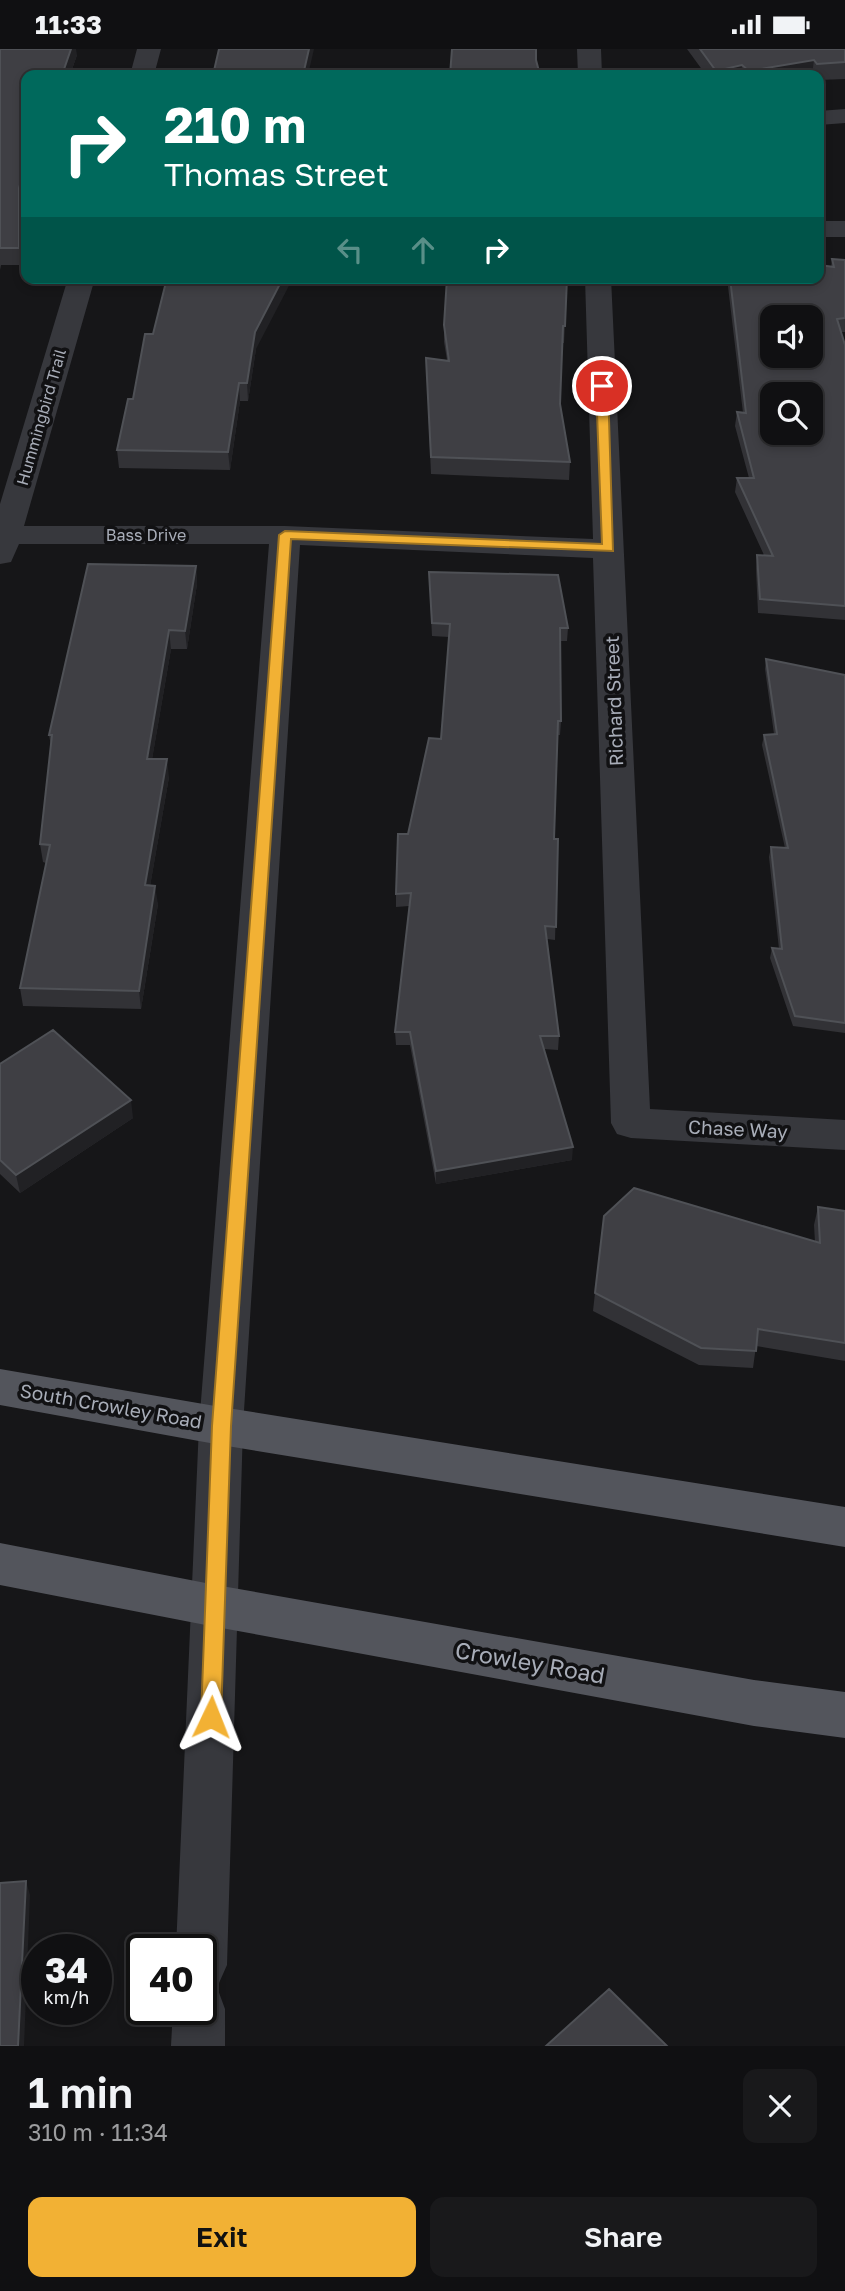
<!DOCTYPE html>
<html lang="en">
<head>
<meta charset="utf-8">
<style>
	:root { --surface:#101012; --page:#19191b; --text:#f1f3f6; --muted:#9c9d9f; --line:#303032; --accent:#f2b134 }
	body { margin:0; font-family:"Golos Text",sans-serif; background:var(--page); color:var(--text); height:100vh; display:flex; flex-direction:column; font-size:26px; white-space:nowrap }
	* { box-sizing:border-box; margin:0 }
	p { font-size:23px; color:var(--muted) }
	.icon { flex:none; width:38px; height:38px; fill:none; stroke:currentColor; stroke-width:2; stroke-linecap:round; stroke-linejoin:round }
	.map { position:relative; height:1997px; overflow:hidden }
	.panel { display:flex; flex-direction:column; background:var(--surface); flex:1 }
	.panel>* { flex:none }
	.guide { position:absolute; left:21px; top:21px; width:803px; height:214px; border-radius:14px; box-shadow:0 4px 10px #0003,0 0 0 2px var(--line); background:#00695c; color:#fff; overflow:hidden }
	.fabs { position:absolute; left:760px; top:256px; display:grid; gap:14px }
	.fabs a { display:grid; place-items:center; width:63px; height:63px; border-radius:14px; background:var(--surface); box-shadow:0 4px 10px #0003,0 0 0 2px var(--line); font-size:35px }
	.speed { position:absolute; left:21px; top:1885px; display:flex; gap:14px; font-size:35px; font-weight:700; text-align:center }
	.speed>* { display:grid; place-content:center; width:91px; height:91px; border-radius:50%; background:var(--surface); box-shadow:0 4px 10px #0003,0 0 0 2px var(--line); line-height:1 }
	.speed small { font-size:18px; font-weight:400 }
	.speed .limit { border:4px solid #111; border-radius:10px; background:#fff; color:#111 }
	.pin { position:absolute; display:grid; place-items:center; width:60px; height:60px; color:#fff; margin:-30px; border:4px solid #fff; border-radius:50%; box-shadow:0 2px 7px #0007 }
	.me { position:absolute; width:77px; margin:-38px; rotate:2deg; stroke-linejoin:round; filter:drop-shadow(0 0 5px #0008) }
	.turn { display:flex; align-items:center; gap:24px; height:147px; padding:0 28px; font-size:32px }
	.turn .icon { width:91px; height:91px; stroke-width:2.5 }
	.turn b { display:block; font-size:49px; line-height:60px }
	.lanes { display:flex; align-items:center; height:66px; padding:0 28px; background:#0003; justify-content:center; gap:35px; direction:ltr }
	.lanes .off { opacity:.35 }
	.round { display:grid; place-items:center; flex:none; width:74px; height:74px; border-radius:14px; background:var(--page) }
	.overview { display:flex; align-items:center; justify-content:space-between; height:119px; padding:0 28px }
	h1 { font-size:42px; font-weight:600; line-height:52px }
	.button { display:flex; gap:14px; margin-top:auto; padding:14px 28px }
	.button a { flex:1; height:80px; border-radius:14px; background:var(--accent); color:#111; font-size:28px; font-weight:600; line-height:80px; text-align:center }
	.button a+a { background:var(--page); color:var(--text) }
	.status { display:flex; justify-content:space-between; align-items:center; height:49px; padding:0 35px; background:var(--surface); direction:ltr }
	.status svg { height:19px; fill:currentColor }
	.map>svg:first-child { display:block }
</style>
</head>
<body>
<div class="status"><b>11:33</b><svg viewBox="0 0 49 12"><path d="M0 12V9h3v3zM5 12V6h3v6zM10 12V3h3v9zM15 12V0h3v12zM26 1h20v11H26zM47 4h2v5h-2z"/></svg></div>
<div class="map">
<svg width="845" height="1997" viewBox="0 0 845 1997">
	<rect width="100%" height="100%" fill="#161618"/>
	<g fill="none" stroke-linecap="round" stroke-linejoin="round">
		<path fill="#37383d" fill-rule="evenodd" d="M 137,0 L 161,0 L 154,26 L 130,26 Z
			M 577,0 L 601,0 L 602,26 L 578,26 Z
			M 845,60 L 845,74 L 819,76 L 819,62 Z
			M 819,172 L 845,172 L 845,188 L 819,188 Z
			M 68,229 L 95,229 L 24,477 L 285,477 L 593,490 L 585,229 L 611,229 L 650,1060 L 845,1071 L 845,1101 L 631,1089 L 617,1085 L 611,1074 L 593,509 L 300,496 L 243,1377 L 227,1916 L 219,1934 L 210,1938 L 218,1941 L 225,1960 L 225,1997 L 171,1997 L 173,1960 L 201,1960 L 201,1900 L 176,1900 L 199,1377 L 269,495 L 19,495 L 11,513 L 0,515 L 0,455 Z"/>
		<path fill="#53555c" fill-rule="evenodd" d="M 0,1320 L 221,1358 L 845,1458 L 845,1498 L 221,1396 L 0,1356 Z
			M 0,1494 L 216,1536 L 754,1631 L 845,1643 L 845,1689 L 754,1677 L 216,1578 L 0,1536 Z"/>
	</g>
	<path fill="#323236" d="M 0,0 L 77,6 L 70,26 L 26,26 L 21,156 L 22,216 L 1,216 L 0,221 Z
		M 687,0 L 845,0 L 845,30 L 819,31 L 819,26 L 706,26 Z
		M 832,210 L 845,211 L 845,283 L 841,283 L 845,296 L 845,571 L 758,564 L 756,520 L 757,506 L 764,506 L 735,443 L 737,429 L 749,429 L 735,377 L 737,363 L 743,364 L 727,229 L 819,229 L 831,218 Z
		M 567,229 L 564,294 L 562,294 L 560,355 L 570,413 L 569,431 L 431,425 L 426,309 L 447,311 L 444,293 L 444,276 Z
		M 153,285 L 256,300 L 248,352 L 240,352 L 230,421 L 119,419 L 117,401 Z
		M 196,517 L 197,535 L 187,600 L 171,600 L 152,710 L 169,728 L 150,837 L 158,855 L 141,960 L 23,957 L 20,939 L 46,814 L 43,813 L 40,795 L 51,697 L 49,686 Z
		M 429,523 L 568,579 L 567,592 L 560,592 L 561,672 L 560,686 L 558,686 L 554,790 L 558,790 L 555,891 L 547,890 L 559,987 L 558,1001 L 544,1000 L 572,1111 L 436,1135 L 410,996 L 396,996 L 395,983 L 409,857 L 396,858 L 396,845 L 408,785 L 441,690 L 449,588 L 432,587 Z
		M 766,610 L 845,626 L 845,984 L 793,977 L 770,909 L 772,899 L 779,900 L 769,808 L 771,798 L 785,799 L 762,696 L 764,686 L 774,685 L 765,620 Z
		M 0,1015 L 133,1069 L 20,1144 L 0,1125 Z
		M 818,1158 L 845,1162 L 845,1312 L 756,1297 L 753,1319 L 699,1316 L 593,1262 L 595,1244 L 815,1193 L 814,1176 Z"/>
	<path fill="#212124" d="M 71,0 L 76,0 L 77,6 L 70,26 L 62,26 Z
		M 309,0 L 314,0 L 308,26 L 303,26 Z
		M 814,11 L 812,26 L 748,26 L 749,22 Z
		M 742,16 L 741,26 L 716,26 L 716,22 Z
		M 26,116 L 26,140 L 21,156 L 22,216 L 19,199 L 19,139 Z
		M 283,229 L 293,229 L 256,300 L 248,352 L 247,334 L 255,283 Z
		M 239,334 L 240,352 L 230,421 L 228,403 Z
		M 196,517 L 197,535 L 187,600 L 185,582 Z
		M 169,581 L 171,600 L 149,728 L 147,710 Z
		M 167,710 L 169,728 L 147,855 L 145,836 Z
		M 155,837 L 158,855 L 141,960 L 139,942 Z
		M 131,1051 L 133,1069 L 20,1144 L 16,1126 Z
		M 573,1098 L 572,1111 L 436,1135 L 436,1122 Z
		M 26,1832 L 30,1846 L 24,1997 L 18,1997 Z"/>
	<path fill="#3f3f44" stroke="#4f5156" stroke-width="2" fill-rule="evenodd" d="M 0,0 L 71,0 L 62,26 L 26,26 L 26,116 L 19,139 L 19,199 L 0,199 Z
		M 219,0 L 309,0 L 303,26 L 213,26 Z
		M 452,0 L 536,0 L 536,11 L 540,26 L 450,26 Z
		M 700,0 L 845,0 L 845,13 L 817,15 L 814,11 L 749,22 L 742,16 L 716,22 Z
		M 832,210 L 845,211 L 845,269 L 837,270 L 845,296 L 845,557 L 760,550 L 757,506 L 773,507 L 737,429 L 754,429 L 737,363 L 746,364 L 730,229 L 819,229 L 819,216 L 834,218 ZM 772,268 L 810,268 L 810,306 L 772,306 ZM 772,345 L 810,345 L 810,383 L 772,383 Z
		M 167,229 L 283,229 L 255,283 L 247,334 L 239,334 L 228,403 L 117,401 L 128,350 L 133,350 L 145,285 L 153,285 Z
		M 447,229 L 567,229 L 565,277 L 563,277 L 560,355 L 570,413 L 431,408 L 426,309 L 449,312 L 444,276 Z
		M 88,515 L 196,517 L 185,582 L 169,581 L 147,710 L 167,710 L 145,836 L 155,837 L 139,942 L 20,939 L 50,796 L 40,795 L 52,686 L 49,686 Z
		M 429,523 L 558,526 L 568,579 L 560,579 L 561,672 L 558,672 L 554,790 L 558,790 L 556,878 L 545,877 L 559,987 L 540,987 L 573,1098 L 436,1122 L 410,983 L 395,983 L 411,844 L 396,845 L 398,785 L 408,785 L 429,689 L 441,690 L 450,575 L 432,574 Z
		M 766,610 L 845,626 L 845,974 L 795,967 L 772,899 L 782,900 L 771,798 L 788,799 L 764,686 L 777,685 Z
		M 53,981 L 131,1051 L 16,1126 L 0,1111 L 0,1015 Z
		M 634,1139 L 820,1194 L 818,1158 L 845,1162 L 845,1294 L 758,1280 L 756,1302 L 701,1299 L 595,1244 L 604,1167 Z
		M 26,1832 L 18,1997 L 0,1997 L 0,1834 Z
		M 609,1940 L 667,1997 L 546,1997 Z"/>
	<path fill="#f2b134" stroke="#9d7322" stroke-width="2" d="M 602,334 L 608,337 L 613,502 L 291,490 L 231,1377 L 221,1668 L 218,1674 L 211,1677 L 204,1674 L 201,1668 L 212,1377 L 279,486 L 285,482 L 602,495 L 596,337 Z"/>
	<g text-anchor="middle" stroke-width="7" stroke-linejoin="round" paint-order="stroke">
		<g font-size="16" fill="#a8adb8" stroke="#111113">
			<text transform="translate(41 368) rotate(-74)" y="6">Hummingbird Trail</text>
			<text x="146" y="492">Bass Drive</text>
		</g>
		<g font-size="19" fill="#a8adb8" stroke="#111113">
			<text transform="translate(614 652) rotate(-92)" y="7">Richard Street</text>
			<text transform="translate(738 1080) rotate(3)" y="7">Chase Way</text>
			<text transform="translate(111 1357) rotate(10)" y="7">South Crowley Road</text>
		</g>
		<g font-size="23" fill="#a8adb8" stroke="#111113">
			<text transform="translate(530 1614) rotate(10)" y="8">Crowley Road</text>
		</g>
	</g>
</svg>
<div class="fabs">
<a><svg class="icon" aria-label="sound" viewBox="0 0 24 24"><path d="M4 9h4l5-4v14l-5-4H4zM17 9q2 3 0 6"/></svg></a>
<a><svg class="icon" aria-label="search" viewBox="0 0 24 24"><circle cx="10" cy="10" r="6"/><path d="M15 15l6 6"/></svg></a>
</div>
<div class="speed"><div>34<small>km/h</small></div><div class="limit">40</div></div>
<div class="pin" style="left:602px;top:337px;background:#d93025"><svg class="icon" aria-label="arrive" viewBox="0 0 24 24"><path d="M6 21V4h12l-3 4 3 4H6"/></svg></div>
<svg class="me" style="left:211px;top:1668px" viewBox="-20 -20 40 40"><path d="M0-17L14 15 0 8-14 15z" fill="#f2b134" stroke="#fff" stroke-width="4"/></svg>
<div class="guide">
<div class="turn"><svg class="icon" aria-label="right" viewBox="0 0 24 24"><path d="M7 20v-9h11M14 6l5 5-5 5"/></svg><div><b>210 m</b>Thomas Street</div></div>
<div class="lanes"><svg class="icon off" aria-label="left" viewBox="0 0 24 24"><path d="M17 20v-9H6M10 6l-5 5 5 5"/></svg><svg class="icon off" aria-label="ahead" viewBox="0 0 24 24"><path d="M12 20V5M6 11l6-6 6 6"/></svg><svg class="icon" aria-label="right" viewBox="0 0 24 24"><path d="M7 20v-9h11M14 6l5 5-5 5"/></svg></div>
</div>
</div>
<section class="panel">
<div class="overview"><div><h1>1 min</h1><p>310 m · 11:34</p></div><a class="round"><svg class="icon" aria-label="close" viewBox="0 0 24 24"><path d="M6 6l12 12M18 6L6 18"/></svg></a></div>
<div class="button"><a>Exit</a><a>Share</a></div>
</section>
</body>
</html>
